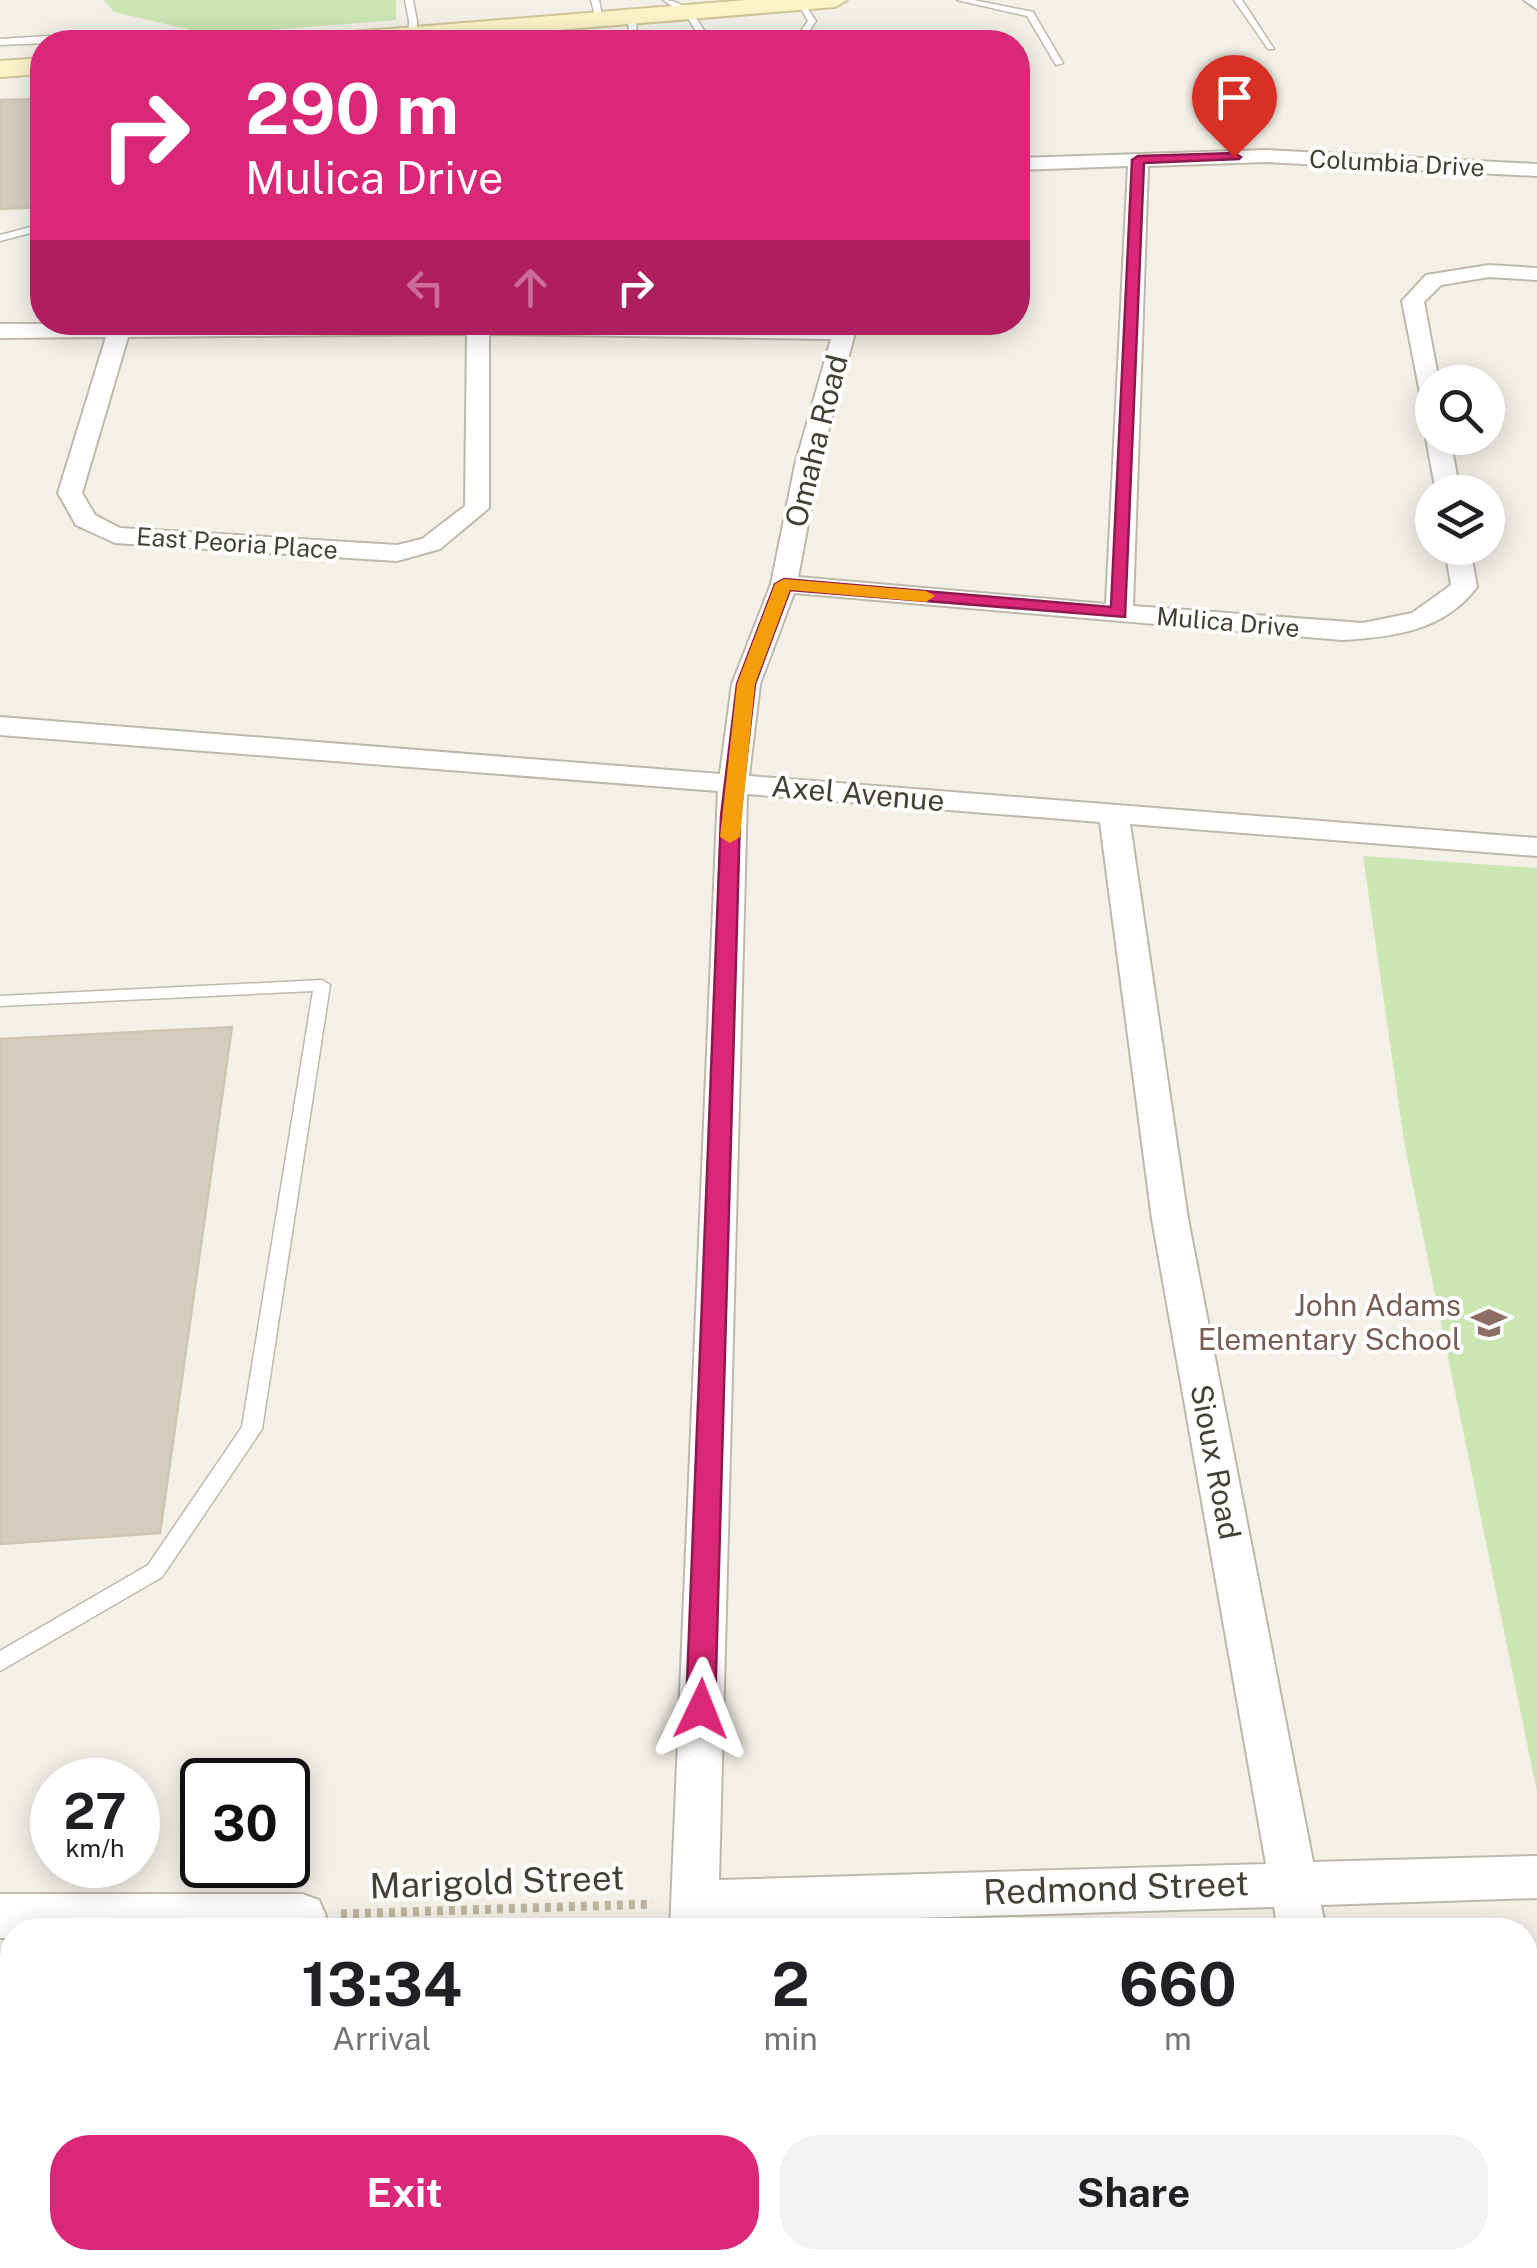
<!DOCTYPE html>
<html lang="en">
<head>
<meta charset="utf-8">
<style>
	:root { --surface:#fff; --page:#f2f2f2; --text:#202124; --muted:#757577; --accent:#db2777 }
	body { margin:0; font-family:"Public Sans",sans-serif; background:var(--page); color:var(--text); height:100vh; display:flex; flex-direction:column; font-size:38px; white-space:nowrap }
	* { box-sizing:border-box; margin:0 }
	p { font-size:32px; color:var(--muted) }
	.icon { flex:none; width:55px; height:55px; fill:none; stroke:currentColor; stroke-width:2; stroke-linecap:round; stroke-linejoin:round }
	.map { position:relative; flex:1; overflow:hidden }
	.drawer { position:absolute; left:0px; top:1918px; width:1538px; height:352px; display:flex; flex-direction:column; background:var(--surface); border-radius:40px 40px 0 0; box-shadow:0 5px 25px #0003 }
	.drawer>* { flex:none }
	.top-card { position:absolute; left:30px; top:30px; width:1000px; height:305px; border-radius:40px; box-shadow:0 5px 25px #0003; background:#db2777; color:#fff; overflow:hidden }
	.controls { position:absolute; left:1415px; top:365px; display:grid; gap:20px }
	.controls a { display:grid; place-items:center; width:90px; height:90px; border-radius:50%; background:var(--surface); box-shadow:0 5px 25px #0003; font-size:50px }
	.speed { position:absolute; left:30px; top:1758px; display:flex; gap:20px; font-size:50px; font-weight:700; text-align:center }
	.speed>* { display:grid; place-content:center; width:130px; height:130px; border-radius:50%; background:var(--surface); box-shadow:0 5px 25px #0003; line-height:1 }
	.speed small { font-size:25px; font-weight:400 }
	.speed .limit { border:5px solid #111; border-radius:15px; background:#fff; color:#111 }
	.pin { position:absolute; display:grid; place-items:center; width:85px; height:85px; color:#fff; margin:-102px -42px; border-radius:50% 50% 50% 0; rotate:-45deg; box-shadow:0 0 10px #0007 }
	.pin .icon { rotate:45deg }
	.me { position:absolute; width:110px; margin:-55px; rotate:2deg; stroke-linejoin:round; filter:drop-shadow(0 0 8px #0008) }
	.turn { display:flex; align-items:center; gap:35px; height:210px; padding:0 50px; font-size:45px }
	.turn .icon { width:130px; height:130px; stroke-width:2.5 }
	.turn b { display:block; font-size:70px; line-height:85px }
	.lanes { display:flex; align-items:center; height:95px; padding:0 50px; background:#0003; justify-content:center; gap:50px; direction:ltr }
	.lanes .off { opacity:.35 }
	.eta { display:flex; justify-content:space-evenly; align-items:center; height:170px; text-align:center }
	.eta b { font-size:60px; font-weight:700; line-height:70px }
	.cta { display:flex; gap:20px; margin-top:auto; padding:20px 50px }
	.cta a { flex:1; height:115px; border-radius:40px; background:var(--accent); color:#fff; font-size:40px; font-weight:700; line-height:115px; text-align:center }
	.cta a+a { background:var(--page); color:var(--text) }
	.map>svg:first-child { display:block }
</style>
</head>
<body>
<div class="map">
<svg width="1537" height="2268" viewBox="0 0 1537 2268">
	<rect width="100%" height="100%" fill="#f3f0e8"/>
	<path fill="#cbe5b3" d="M 104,0 L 396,0 L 396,20 L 196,36 L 195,31 L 114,12 Z
		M 1363,856 L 1537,868 L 1537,1792 L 1405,1147 Z"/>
	<path fill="#d4cdbe" stroke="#cec5b1" stroke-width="2.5" d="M 42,99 L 42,207 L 0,209 L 0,100 Z
		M 232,1027 L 160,1533 L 0,1544 L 0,1039 Z"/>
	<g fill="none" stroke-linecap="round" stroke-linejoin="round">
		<defs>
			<path id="service" d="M 405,0 L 413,0 L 417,21 L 416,42 L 408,42 L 409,21 Z
				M 591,0 L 599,0 L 603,22 L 596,20 Z
				M 663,0 C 688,0 700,23 711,42 L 703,42 L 686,15 Z
				M 802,0 L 816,21 L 804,39 L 787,42 L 798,35 L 808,21 L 798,3 Z
				M 957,0 L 973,0 L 1033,12 L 1063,63 L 1056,65 L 1027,16 Z
				M 1234,0 L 1242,0 L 1274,49 L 1268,49 Z
				M 629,15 L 636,17 L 637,42 L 607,42 L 611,39 L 628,39 Z
				M 48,36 L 68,42 L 0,45 L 0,39 Z
				M 42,224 L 42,230 L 0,241 L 0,235 Z
				M 322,980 L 330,985 L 262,1429 L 162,1577 L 0,1671 L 0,1651 L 148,1565 L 242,1427 L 313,991 L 0,1006 L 0,996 Z
				M 251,2258 L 277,2258 L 276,2268 L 250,2268 Z"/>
			<path id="minor" d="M 1524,0 L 1537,0 L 1537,9 Z
				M 1266,150 L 1537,164 L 1537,176 L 1266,162 L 1148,166 L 1133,606 L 1363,623 L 1412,613 L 1451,585 L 1445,548 L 1470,548 L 1477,587 C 1444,631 1393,637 1342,640 L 794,593 L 760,684 L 749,776 L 1537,838 L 1537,856 L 1130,824 L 1188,1219 L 1313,1862 L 1537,1856 L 1537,1898 L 1321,1905 L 1326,1930 L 1278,1930 L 1274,1907 L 718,1924 L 718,1930 L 670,1930 L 718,791 L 0,735 L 0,717 L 720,774 L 732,684 L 771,584 L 795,465 L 831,339 L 489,334 L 489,508 L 440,549 L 397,561 L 115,543 L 76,525 L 58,493 L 106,337 L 0,338 L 0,324 L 676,322 L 835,326 L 836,322 L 858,322 L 819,465 L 798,577 L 1106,604 L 1128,166 L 1018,170 L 1018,158 ZM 467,334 L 465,506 L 422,539 L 397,545 L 120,528 L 95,515 L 82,493 L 128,337 ZM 747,794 L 1100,822 L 1152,1219 L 1266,1864 L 719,1880 Z
				M 1489,265 L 1537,268 L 1537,280 L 1489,277 L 1441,285 L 1424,302 L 1439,382 L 1432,382 L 1432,415 L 1424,413 L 1402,301 L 1426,275 Z
				M 1432,432 L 1432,438 L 1450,438 L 1460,492 L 1436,492 L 1426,438 Z
				M 0,1894 L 302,1894 L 319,1900 L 326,1916 L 319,1930 L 12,1930 L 12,1938 L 0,1938 Z
				M 667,2258 L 719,2258 L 720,2268 L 666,2268 Z
				M 1334,2258 L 1386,2258 L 1389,2268 L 1335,2268 Z"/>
			<path id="secondary" d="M 747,0 L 847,0 L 835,7 L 412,42 L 315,42 L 328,34 Z
				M 42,58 L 42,74 L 0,77 L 0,61 Z"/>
		</defs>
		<use href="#service" stroke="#beb9ab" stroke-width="3"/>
		<use href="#minor" stroke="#beb9ab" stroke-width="4"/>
		<use href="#secondary" stroke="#d0c59a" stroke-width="4"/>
		<path stroke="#bfb59d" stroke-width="9" stroke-dasharray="6 6" stroke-linecap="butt" d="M 341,1914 L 653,1904"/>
		<use href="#service" fill="#fff" fill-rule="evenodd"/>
		<use href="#minor" fill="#fff" fill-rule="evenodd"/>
		<use href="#secondary" fill="#fcf3c9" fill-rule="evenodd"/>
	</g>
	<path fill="#db2777" stroke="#8e194d" stroke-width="2.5" d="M 1234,153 L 1241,157 L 1239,159 L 1144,163 L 1125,617 L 790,590 L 755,684 L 740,816 L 715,1709 L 711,1718 L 701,1721 L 691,1718 L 686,1709 L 721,816 L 737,684 L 775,584 L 784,579 L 1111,607 L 1132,160 L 1138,156 Z"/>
	<path fill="#f59e0b" d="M 784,579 L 926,591 L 935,596 L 926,602 L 790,590 L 755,684 L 740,837 L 730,843 L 720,837 L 737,684 L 775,584 Z"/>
	<defs>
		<symbol id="school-bare" viewBox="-9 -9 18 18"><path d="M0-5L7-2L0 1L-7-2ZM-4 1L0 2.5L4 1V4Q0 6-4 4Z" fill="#8d6e63" stroke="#fff" stroke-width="2.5" paint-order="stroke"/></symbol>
	</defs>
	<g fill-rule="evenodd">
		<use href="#school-bare" x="1464" y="1298" width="50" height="50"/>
	</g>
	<g text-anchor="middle" stroke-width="8" stroke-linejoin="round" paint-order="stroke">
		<g font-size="25" fill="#464137" stroke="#fff">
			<text transform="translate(1397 163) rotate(3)" y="9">Columbia Drive</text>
			<text transform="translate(237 543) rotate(4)" y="9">East Peoria Place</text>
			<text transform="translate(1228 622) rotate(5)" y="9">Mulica Drive</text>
		</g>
		<g font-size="30" fill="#464137" stroke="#fff">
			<text transform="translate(817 441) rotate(-76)" y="10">Omaha Road</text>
			<text transform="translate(858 794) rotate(5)" y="10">Axel Avenue</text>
			<text transform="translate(1215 1462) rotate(79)" y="10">Sioux Road</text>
		</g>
		<g font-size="30" fill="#785e54" stroke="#fff" text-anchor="end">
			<text x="1461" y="1316">John Adams<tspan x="1461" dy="34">Elementary School</tspan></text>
		</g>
		<g font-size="35" fill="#464137" stroke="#fff">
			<text transform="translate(497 1882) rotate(-2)" y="12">Marigold Street</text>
			<text transform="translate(1116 1888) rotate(-2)" y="12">Redmond Street</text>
		</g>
	</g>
</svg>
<div class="controls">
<a><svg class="icon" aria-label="search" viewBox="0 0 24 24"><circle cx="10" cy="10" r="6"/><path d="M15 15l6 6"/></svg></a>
<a><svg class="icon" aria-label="layers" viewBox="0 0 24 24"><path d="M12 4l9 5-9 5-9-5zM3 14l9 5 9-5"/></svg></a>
</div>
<div class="speed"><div>27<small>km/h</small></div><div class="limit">30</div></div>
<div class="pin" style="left:1234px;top:157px;background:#d93025"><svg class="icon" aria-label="arrive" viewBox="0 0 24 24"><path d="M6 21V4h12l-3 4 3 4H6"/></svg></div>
<svg class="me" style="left:701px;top:1709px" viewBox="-20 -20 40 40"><path d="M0-17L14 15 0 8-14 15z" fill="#db2777" stroke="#fff" stroke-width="4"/></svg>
<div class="top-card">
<div class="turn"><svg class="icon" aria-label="right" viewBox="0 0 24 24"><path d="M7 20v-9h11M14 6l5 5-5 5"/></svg><div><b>290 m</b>Mulica Drive</div></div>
<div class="lanes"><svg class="icon off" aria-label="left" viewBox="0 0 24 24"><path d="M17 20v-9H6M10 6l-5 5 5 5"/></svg><svg class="icon off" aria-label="ahead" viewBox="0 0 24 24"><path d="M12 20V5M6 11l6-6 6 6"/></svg><svg class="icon" aria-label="right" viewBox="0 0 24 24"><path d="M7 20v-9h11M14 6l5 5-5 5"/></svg></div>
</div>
<section class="drawer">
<div class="eta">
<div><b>13:34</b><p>Arrival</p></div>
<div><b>2</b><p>min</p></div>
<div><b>660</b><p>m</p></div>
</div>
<div class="cta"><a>Exit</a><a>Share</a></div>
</section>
</div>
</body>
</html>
